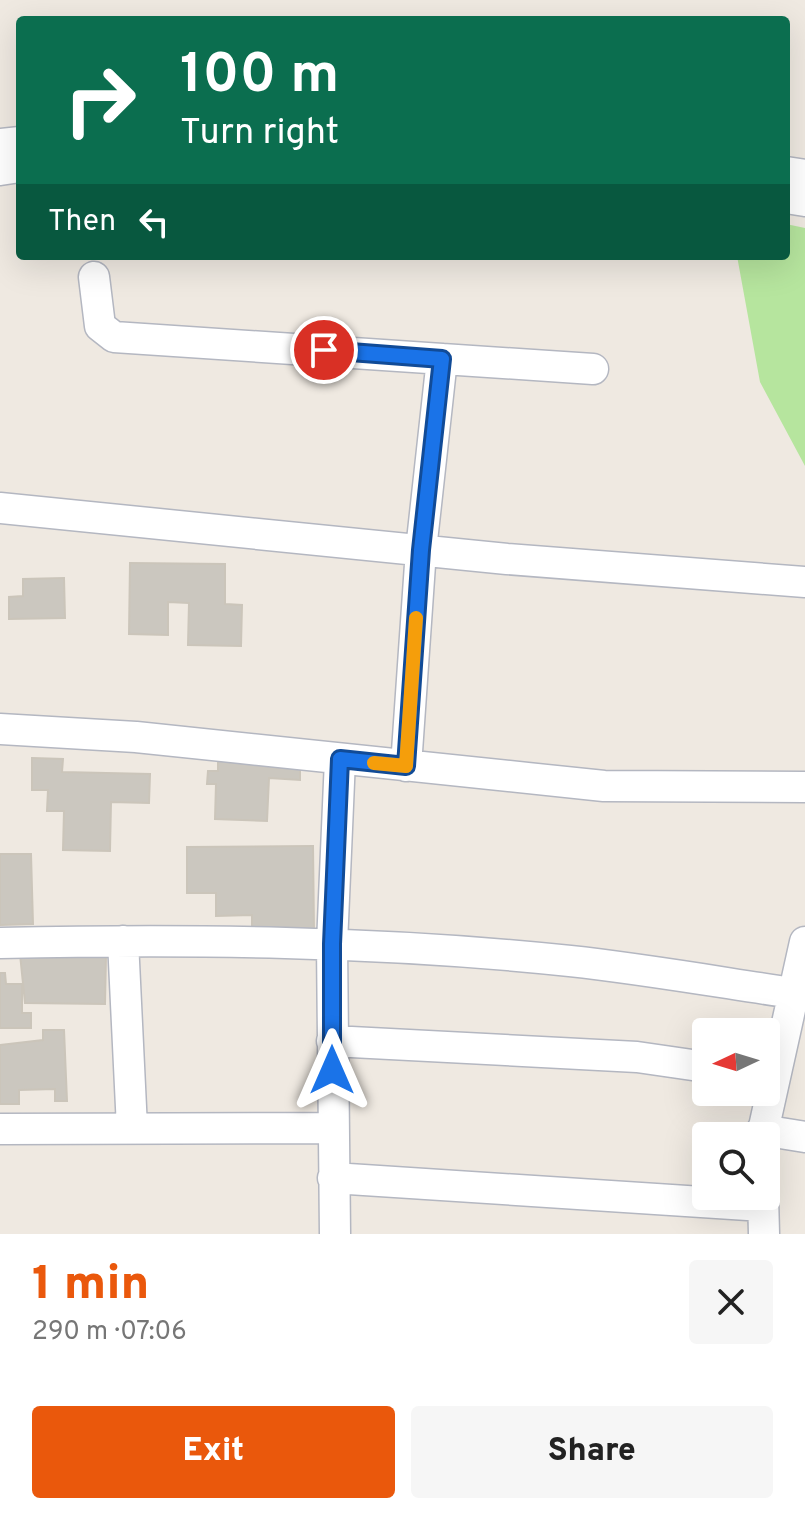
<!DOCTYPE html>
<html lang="en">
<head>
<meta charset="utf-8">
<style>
	:root { --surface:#fff; --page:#f6f6f6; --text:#222; --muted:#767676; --accent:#ea580c }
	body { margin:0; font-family:Overpass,sans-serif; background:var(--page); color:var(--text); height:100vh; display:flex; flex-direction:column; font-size:30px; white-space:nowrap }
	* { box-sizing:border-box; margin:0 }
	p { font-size:26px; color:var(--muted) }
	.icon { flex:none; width:44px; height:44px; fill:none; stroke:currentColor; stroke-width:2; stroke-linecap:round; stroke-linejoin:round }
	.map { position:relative; height:1234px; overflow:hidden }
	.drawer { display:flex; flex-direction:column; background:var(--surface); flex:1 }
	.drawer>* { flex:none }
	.top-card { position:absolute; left:16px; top:16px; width:774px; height:244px; border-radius:8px; box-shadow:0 8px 32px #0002; background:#0b6e4f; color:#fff; overflow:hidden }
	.needle { width:52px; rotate:266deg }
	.fabs { position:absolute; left:692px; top:1018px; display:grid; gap:16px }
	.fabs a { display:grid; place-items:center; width:88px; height:88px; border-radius:8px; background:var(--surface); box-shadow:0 8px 32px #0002; font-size:40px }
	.pin { position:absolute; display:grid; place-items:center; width:68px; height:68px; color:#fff; margin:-34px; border:4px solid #fff; border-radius:50%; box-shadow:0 2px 8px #0007 }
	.me { position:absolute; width:88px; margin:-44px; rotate:0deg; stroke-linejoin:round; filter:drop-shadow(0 0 6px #0008) }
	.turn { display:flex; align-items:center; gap:28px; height:168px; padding:0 32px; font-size:36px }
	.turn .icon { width:104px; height:104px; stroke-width:2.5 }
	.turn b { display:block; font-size:56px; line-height:68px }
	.then { display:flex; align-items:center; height:76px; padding:0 32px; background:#0003; gap:16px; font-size:30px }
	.round { display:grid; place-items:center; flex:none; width:84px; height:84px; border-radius:8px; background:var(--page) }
	.head { display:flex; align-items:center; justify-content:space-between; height:136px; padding:0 32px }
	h1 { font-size:48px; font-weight:800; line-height:60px; color:var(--accent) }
	.action { display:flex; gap:16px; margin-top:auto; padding:16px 32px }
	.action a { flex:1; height:92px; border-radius:8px; background:var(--accent); color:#fff; font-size:32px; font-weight:800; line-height:92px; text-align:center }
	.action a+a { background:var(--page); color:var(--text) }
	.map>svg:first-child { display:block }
</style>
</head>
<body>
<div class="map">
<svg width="805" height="1234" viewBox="0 0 805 1234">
	<rect width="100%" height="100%" fill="#efe9e1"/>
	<path fill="#b6e59e" d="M 786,224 L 805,228 L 805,466 L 760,382 L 737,256 L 786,256 Z"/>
	<path fill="#cbc7bf" stroke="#cbc5ba" stroke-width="2" d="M 130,563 L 225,564 L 225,604 L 242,605 L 241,646 L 188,645 L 189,603 L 168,602 L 168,635 L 129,634 Z
		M 64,578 L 65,618 L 9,619 L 9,597 L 23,596 L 23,579 Z
		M 218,756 L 300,760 L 300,780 L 269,778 L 267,821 L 215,819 L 216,784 L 207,784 L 208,771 L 218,771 Z
		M 32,758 L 63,759 L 62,772 L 150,774 L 149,803 L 111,802 L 110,851 L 63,850 L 64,811 L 47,811 L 48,790 L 32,790 Z
		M 313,846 L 314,931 L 252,931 L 252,915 L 216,916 L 216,893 L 187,893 L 187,847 Z
		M 0,854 L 31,854 L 33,924 L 0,925 Z
		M 20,954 L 106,955 L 105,1004 L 25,1003 Z
		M 0,973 L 5,973 L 6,984 L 22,984 L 22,1013 L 31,1013 L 31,1028 L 0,1028 Z
		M 43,1030 L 64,1030 L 67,1101 L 55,1101 L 55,1089 L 19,1090 L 19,1104 L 0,1104 L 0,1045 L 43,1040 Z"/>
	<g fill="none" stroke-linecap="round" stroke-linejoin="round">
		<defs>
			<path id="minor" d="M 0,144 L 20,142
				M 0,170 L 20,167
				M 786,172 L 805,175
				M 786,198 L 805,201
				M 94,277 L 100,326 L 114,337 L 593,369
				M 0,508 L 507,559 L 805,582
				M 0,729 L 136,737 L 604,786 L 805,787
				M 406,766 L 421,550 L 442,359
				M 123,941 L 132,1128
				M 0,943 C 190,939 381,941 570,961 C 644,969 718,982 792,993
				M 332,1041 L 637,1057 L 706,1067
				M 0,1129 L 332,1128
				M 762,1130 L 805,1137
				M 762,1136 L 805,942
				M 333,1178 L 763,1206
				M 763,1196 L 764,1234
				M 335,1234 L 332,944 L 340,759"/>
		</defs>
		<use href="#minor" stroke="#b4b7c1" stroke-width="33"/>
		<use href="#minor" stroke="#fff" stroke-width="30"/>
	</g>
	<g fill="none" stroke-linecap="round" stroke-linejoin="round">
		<defs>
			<path id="route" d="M 324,350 L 442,359 L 421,550 L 406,766 L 340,759 L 332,944 L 332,1070"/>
		</defs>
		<use href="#route" stroke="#114b97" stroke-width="20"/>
		<use href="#route" stroke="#1a73e8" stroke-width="14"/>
		<path stroke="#f59e0b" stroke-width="14" d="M 374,763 L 406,766 L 416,618"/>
	</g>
</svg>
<div class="fabs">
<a><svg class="needle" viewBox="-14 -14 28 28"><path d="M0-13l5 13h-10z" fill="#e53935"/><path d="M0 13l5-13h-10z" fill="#767676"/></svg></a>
<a><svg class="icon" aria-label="search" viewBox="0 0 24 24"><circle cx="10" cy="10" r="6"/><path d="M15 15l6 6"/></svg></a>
</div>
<div class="pin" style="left:324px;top:350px;background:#d93025"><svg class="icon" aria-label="arrive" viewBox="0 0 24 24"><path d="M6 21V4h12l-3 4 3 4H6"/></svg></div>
<svg class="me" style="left:332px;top:1070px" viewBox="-20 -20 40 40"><path d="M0-17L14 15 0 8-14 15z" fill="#1a73e8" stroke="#fff" stroke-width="4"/></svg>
<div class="top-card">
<div class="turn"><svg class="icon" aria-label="right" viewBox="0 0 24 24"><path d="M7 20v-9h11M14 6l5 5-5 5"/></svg><div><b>100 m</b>Turn right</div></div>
<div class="then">Then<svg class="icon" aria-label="left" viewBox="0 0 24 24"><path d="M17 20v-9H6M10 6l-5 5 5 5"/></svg></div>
</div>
</div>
<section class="drawer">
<div class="head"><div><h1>1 min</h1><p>290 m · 07:06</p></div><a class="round"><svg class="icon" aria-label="close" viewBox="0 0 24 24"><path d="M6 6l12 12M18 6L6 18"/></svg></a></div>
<div class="action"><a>Exit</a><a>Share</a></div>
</section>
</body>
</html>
